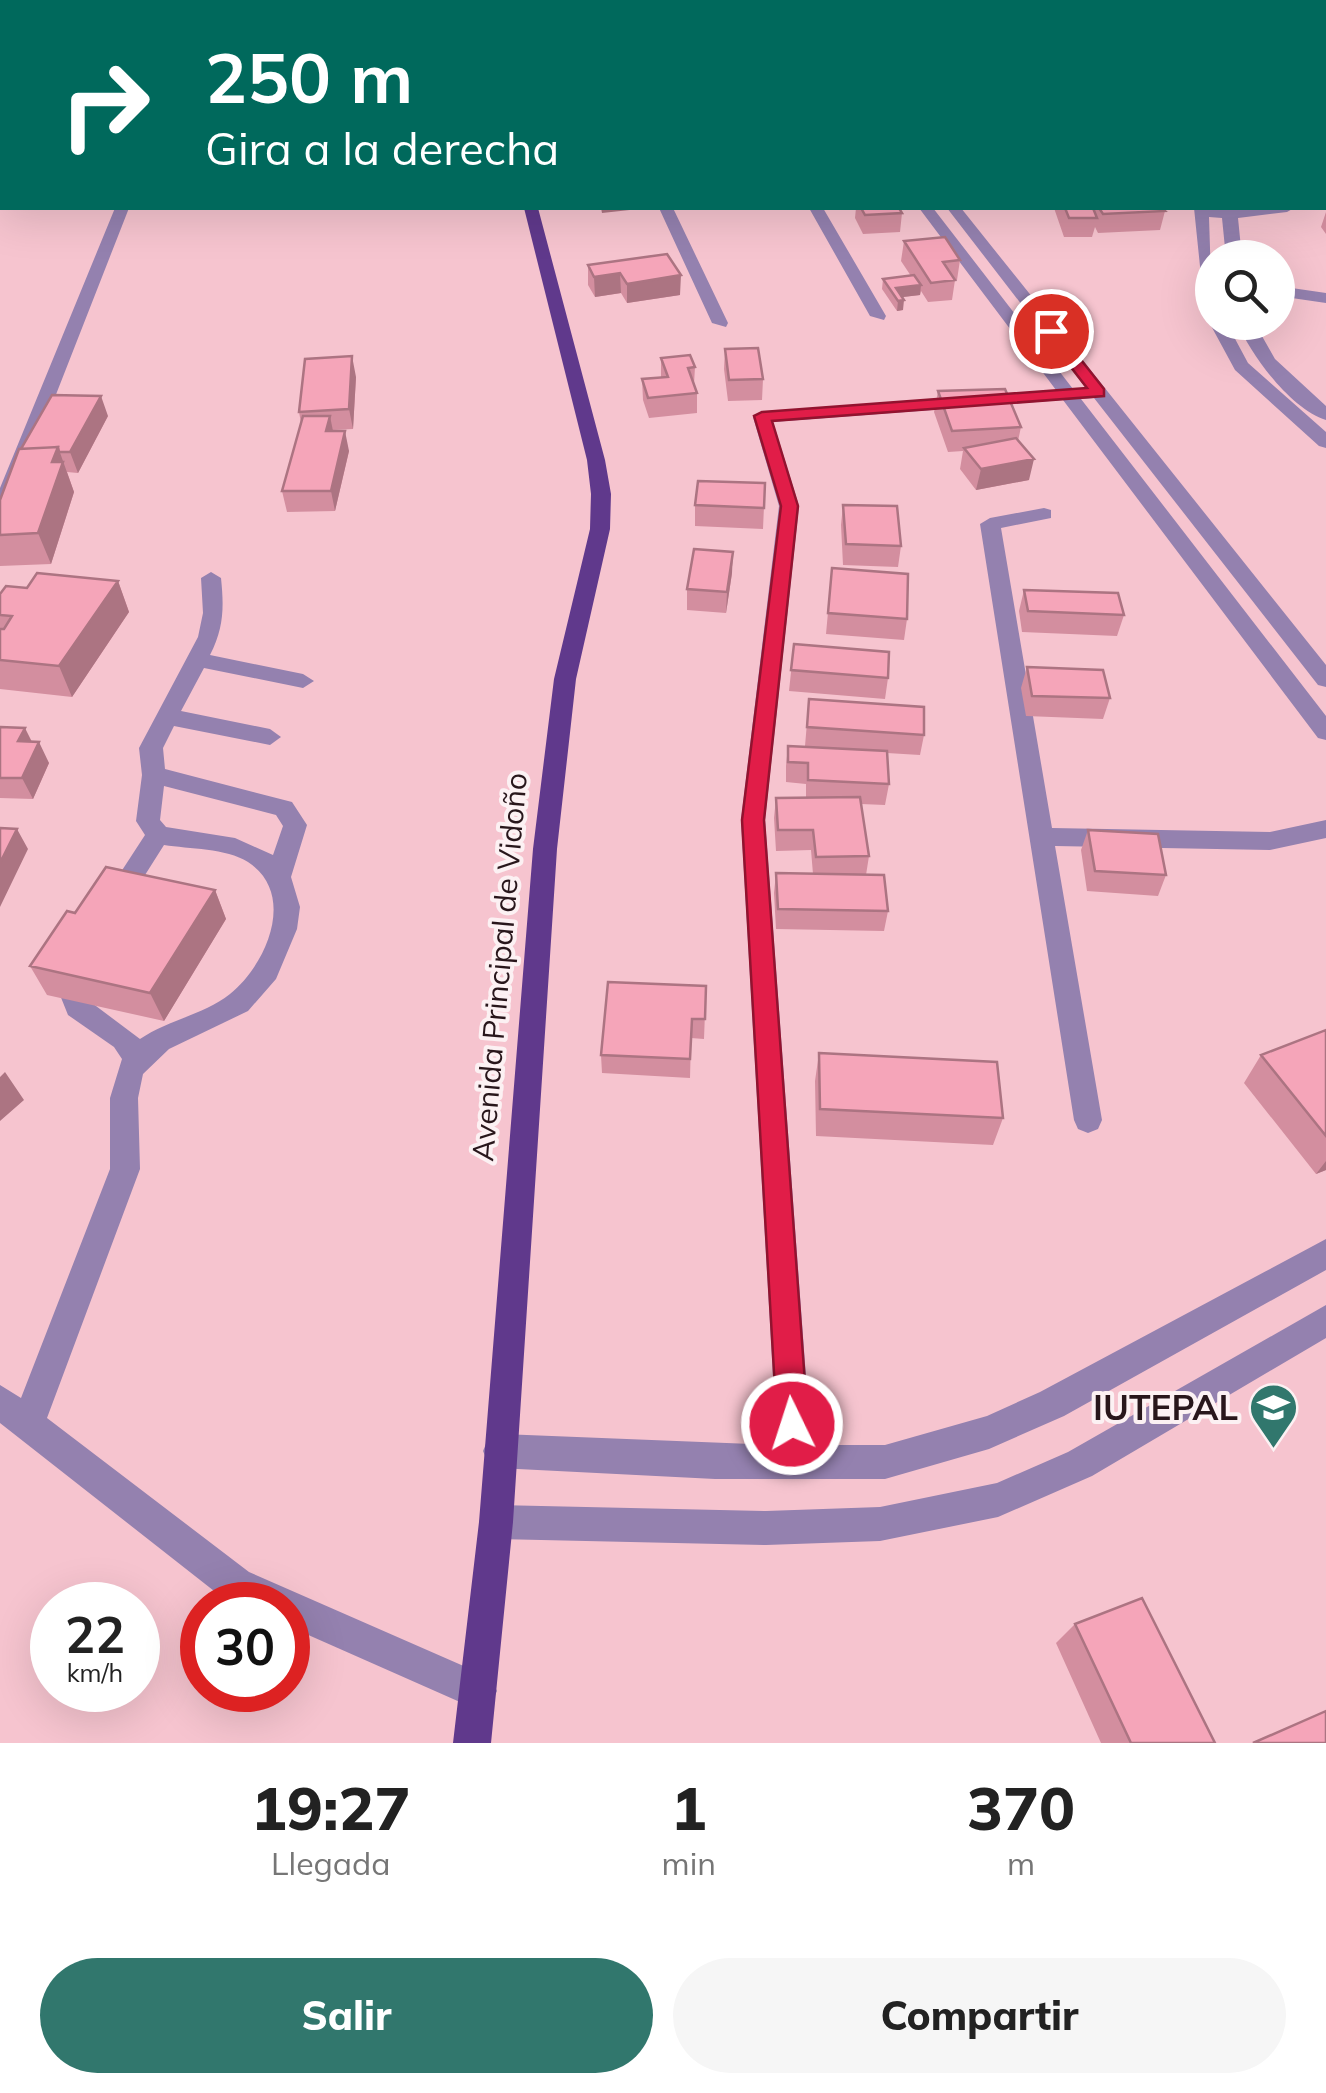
<!DOCTYPE html>
<html lang="es">
<head>
<meta charset="utf-8">
<style>
	:root { --surface:#fff; --page:#f6f6f6; --text:#222; --muted:#767676; --accent:#31776d }
	body { margin:0; font-family:Mulish,sans-serif; background:var(--page); color:var(--text); height:100vh; display:flex; flex-direction:column; font-size:38px; white-space:nowrap }
	* { box-sizing:border-box; margin:0 }
	p { font-size:32px; color:var(--muted) }
	.icon { flex:none; width:55px; height:55px; fill:none; stroke:currentColor; stroke-width:2; stroke-linecap:round; stroke-linejoin:round }
	.map { position:relative; height:1743px; overflow:hidden }
	.sheet { display:flex; flex-direction:column; background:var(--surface); flex:1 }
	.sheet>* { flex:none }
	.hud { position:absolute; left:0px; top:0px; width:1328px; height:210px; box-shadow:0 10px 40px #0002; background:#00695c; color:#fff; overflow:hidden }
	.controls { position:absolute; left:1195px; top:240px; display:grid; gap:20px }
	.controls a { display:grid; place-items:center; width:100px; height:100px; border-radius:50%; background:var(--surface); box-shadow:0 10px 40px #0002; font-size:50px }
	.speed { position:absolute; left:30px; top:1582px; display:flex; gap:20px; font-size:50px; font-weight:700; text-align:center }
	.speed>* { display:grid; place-content:center; width:130px; height:130px; border-radius:50%; background:var(--surface); box-shadow:0 10px 40px #0002; line-height:1 }
	.speed small { font-size:25px; font-weight:400 }
	.speed .limit { border:15px solid #d22; background:#fff; color:#111 }
	.pin { position:absolute; display:grid; place-items:center; width:85px; height:85px; color:#fff; margin:-42px; border:5px solid #fff; border-radius:50%; box-shadow:0 2px 10px #0007 }
	.me { position:absolute; width:110px; margin:-55px; rotate:356deg; stroke-linejoin:round; filter:drop-shadow(0 0 8px #0008) }
	.turn { display:flex; align-items:center; gap:35px; height:210px; padding:0 40px; font-size:45px }
	.turn .icon { width:130px; height:130px; stroke-width:2.5 }
	.turn b { display:block; font-size:70px; line-height:85px }
	.eta { display:flex; justify-content:space-evenly; align-items:center; height:170px; text-align:center }
	.eta b { font-size:60px; font-weight:800; line-height:70px }
	.primary-button { display:flex; gap:20px; margin-top:auto; padding:20px 40px }
	.primary-button a { flex:1; height:115px; border-radius:60px; background:var(--accent); color:#fff; font-size:40px; font-weight:800; line-height:115px; text-align:center }
	.primary-button a+a { background:var(--page); color:var(--text) }
	.map>svg:first-child { display:block }
</style>
</head>
<body>
<div class="map">
<svg width="1326" height="1743" viewBox="0 0 1326 1743">
	<rect width="100%" height="100%" fill="#f6c4cf"/>
	<g fill="none" stroke-linecap="round" stroke-linejoin="round">
		<path fill="#9481af" fill-rule="evenodd" d="M 711,0 L 723,0 L 724,2 L 712,2 Z
			M 805,0 L 817,0 L 817,2 L 805,2 Z
			M 1091,0 L 1103,0 L 1103,2 L 1091,2 Z
			M 1183,0 L 1195,0 L 1195,2 L 1183,2 Z
			M 1206,0 L 1218,0 L 1218,2 L 1206,2 Z
			M 1308,0 L 1320,0 L 1320,2 L 1308,2 Z
			M 0,66 L 2,66 L 2,74 L 0,74 Z
			M 1325,67 L 1326,67 L 1326,76 L 1325,76 Z
			M 0,84 L 2,84 L 2,92 L 0,92 Z
			M 1325,126 L 1326,126 L 1326,134 L 1325,134 Z
			M 1325,199 L 1326,199 L 1326,207 L 1325,207 Z
			M 115,208 L 129,208 L 10,512 L 0,518 L 0,488 Z
			M 659,208 L 673,208 L 728,323 L 726,327 L 712,323 Z
			M 809,208 L 823,208 L 886,316 L 884,320 L 870,316 Z
			M 919,208 L 933,208 L 1073,389 L 1086,388 L 947,208 L 961,208 L 1326,665 L 1326,687 L 1318,685 L 1094,398 L 1081,399 L 1326,716 L 1326,740 L 1318,738 L 1063,400 L 773,422 L 799,506 L 765,820 L 811,1445 L 885,1445 L 987,1416 L 1040,1392 L 1326,1239 L 1326,1270 L 1064,1416 L 989,1449 L 885,1479 L 715,1479 L 500,1468 L 488,1463 L 483,1451 L 488,1439 L 500,1434 L 777,1445 L 741,820 L 779,506 L 753,417 L 762,412 L 1056,390 Z
			M 1194,208 L 1294,208 L 1287,212 L 1238,218 L 1242,258 L 1226,258 L 1222,218 L 1209,217 L 1212,310 L 1204,305 Z
			M 1278,286 L 1326,293 L 1326,303 L 1278,296 Z
			M 1211,318 L 1212,322 L 1226,322 L 1248,363 L 1326,432 L 1326,448 L 1319,446 L 1235,370 L 1209,322 Z
			M 1237,322 L 1254,322 L 1275,359 L 1326,406 L 1326,420 C 1291,409 1251,356 1237,322 Z
			M 1044,508 L 1051,510 L 1051,518 L 1001,528 L 1052,828 L 1270,832 L 1326,820 L 1326,838 L 1270,850 L 1055,846 L 1102,1120 L 1098,1129 L 1088,1133 L 1078,1129 L 1074,1120 L 980,524 L 990,518 Z
			M 211,572 L 221,578 C 224,607 224,628 210,655 L 303,674 L 314,681 L 303,688 L 204,668 L 181,711 L 270,729 L 281,737 L 270,745 L 174,726 L 163,748 L 165,769 L 292,802 L 307,825 L 291,877 L 300,907 L 297,929 L 276,979 L 248,1011 L 169,1049 L 143,1074 L 138,1098 L 140,1169 L 47,1418 L 249,1572 L 491,1678 L 497,1691 L 491,1704 L 478,1710 L 288,1626 L 288,1605 L 240,1605 L 223,1598 L 0,1423 L 0,1385 L 21,1398 L 110,1169 L 110,1098 L 122,1059 L 114,1047 L 68,1015 L 56,985 L 66,964 L 75,961 L 84,964 L 88,972 L 82,985 L 88,1000 L 140,1039 C 168,1020 203,1015 230,994 C 267,964 297,894 248,862 C 226,848 189,849 164,845 L 126,905 L 108,905 L 104,898 L 145,835 L 136,821 L 142,775 L 139,748 L 198,637 L 203,613 L 201,578 ZM 164,786 L 276,815 L 283,826 L 273,855 L 235,838 L 166,827 L 160,820 Z
			M 1326,1305 L 1326,1338 L 1092,1476 L 998,1517 L 880,1541 L 766,1545 L 496,1539 L 484,1534 L 479,1522 L 484,1510 L 496,1505 L 766,1511 L 880,1507 L 997,1483 L 1068,1452 Z"/>
		<path fill="#60398c" fill-rule="evenodd" d="M 524,208 L 538,208 L 605,460 L 611,494 L 610,529 L 576,679 L 557,849 L 513,1522 L 491,1743 L 453,1743 L 479,1522 L 533,849 L 554,679 L 590,529 L 591,494 L 587,460 Z"/>
	</g>
	<path fill="#d38e9f" d="M 0,0 L 204,0 L 204,2 L 2,2 L 2,64 L 0,64 Z
		M 564,0 L 635,0 L 633,2 L 564,2 Z
		M 746,0 L 799,0 L 799,2 L 746,2 Z
		M 946,0 L 988,0 L 987,2 L 947,2 Z
		M 1231,0 L 1299,0 L 1299,2 L 1230,2 Z
		M 856,208 L 899,208 L 902,213 L 900,232 L 863,234 L 855,218 Z
		M 1054,208 L 1162,208 L 1165,211 L 1160,230 L 1098,233 L 1095,227 L 1092,237 L 1064,237 Z
		M 1326,212 L 1326,234 L 1321,227 Z
		M 904,241 L 960,260 L 957,280 L 955,280 L 952,300 L 928,302 L 921,291 L 920,295 L 902,297 L 903,310 L 897,311 L 882,289 L 883,279 L 911,276 L 901,261 Z
		M 667,254 L 680,295 L 627,303 L 621,293 L 595,297 L 588,285 L 588,265 Z
		M 725,349 L 763,379 L 762,400 L 728,401 L 724,369 Z
		M 661,358 L 695,367 L 694,384 L 697,393 L 697,413 L 649,418 L 643,400 L 642,379 L 661,378 Z
		M 356,377 L 353,429 L 333,430 L 349,451 L 335,511 L 287,512 L 282,491 L 301,423 L 299,412 Z
		M 938,391 L 1021,427 L 1018,441 L 1029,480 L 976,490 L 960,469 L 963,451 L 948,452 L 934,412 Z
		M 108,416 L 78,473 L 67,472 L 74,492 L 51,564 L 0,566 L 0,500 L 19,449 Z
		M 765,483 L 763,529 L 695,526 L 695,505 Z
		M 843,505 L 901,546 L 898,567 L 843,565 L 841,525 Z
		M 832,568 L 907,619 L 904,640 L 826,634 Z
		M 732,573 L 726,613 L 687,610 L 687,589 Z
		M 118,581 L 129,612 L 72,697 L 0,689 L 0,594 L 27,588 Z
		M 1024,590 L 1124,615 L 1117,636 L 1022,632 L 1019,611 Z
		M 794,644 L 888,678 L 885,699 L 789,691 Z
		M 1027,667 L 1110,698 L 1103,719 L 1026,716 L 1021,688 Z
		M 809,699 L 924,735 L 920,755 L 887,753 L 889,784 L 885,805 L 861,804 L 869,856 L 866,875 L 888,911 L 884,931 L 776,929 L 774,893 L 776,873 L 813,874 L 811,850 L 776,851 L 774,818 L 776,798 L 806,797 L 806,784 L 786,782 L 786,766 L 788,746 L 805,746 Z
		M 0,727 L 32,742 L 49,763 L 33,799 L 0,798 Z
		M 1088,830 L 1166,875 L 1158,896 L 1087,891 L 1081,850 Z
		M 215,890 L 226,919 L 164,1021 L 47,995 L 30,966 L 75,913 Z
		M 706,986 L 704,1039 L 691,1038 L 690,1078 L 602,1073 L 601,1055 Z
		M 1326,1030 L 1326,1170 L 1316,1174 L 1244,1083 L 1261,1055 Z
		M 819,1053 L 1003,1118 L 993,1145 L 816,1136 L 815,1081 Z
		M 1075,1624 L 1215,1743 L 1101,1743 L 1056,1643 Z"/>
	<path fill="#ac7482" d="M 158,0 L 179,0 L 180,2 L 158,2 Z
		M 191,0 L 204,0 L 204,2 L 191,2 Z
		M 2,40 L 2,64 L 0,58 L 0,42 Z
		M 601,208 L 648,208 L 602,213 Z
		M 620,273 L 621,293 L 595,297 L 594,277 Z
		M 681,275 L 680,295 L 627,303 L 627,284 Z
		M 921,285 L 920,295 L 895,298 L 896,288 Z
		M 904,300 L 903,310 L 897,311 L 898,301 Z
		M 352,356 L 356,377 L 353,429 L 349,409 Z
		M 101,396 L 108,416 L 78,473 L 70,452 Z
		M 330,416 L 334,436 L 326,431 Z
		M 345,431 L 349,451 L 335,511 L 331,491 Z
		M 58,447 L 74,492 L 51,564 L 38,533 L 52,462 Z
		M 1034,459 L 1029,480 L 976,490 L 981,469 Z
		M 733,552 L 732,573 L 726,613 L 727,592 Z
		M 118,581 L 129,612 L 72,697 L 59,666 Z
		M 25,728 L 35,748 L 18,741 Z
		M 39,742 L 49,763 L 33,799 L 22,778 Z
		M 17,829 L 28,849 L 0,907 L 0,863 Z
		M 215,890 L 226,919 L 164,1021 L 150,993 Z
		M 5,1072 L 24,1100 L 0,1121 L 0,1077 Z
		M 1326,1161 L 1326,1170 L 1316,1174 Z"/>
	<path fill="#f5a5b9" stroke="#ac7482" stroke-width="2.5" d="M 1,0 L 144,0 L 146,1 L 143,2 L 18,2 Z
		M 575,0 L 620,0 L 617,2 L 576,2 L 578,1 Z
		M 648,0 L 700,0 L 699,2 L 648,2 Z
		M 849,0 L 866,0 L 866,2 L 849,2 Z
		M 871,0 L 888,0 L 888,2 L 871,2 Z
		M 1053,0 L 1077,0 L 1078,2 L 1053,2 Z
		M 1107,0 L 1153,0 L 1154,2 L 1108,2 Z
		M 1270,0 L 1299,0 L 1299,2 L 1271,2 Z
		M 0,24 L 2,24 L 2,40 L 0,42 Z
		M 861,208 L 899,208 L 902,213 L 865,215 Z
		M 1065,208 L 1093,208 L 1097,218 L 1069,218 Z
		M 1099,208 L 1162,208 L 1165,211 L 1103,214 Z
		M 945,237 L 960,260 L 943,262 L 955,280 L 931,283 L 904,241 Z
		M 667,254 L 681,275 L 627,284 L 620,273 L 594,277 L 588,265 Z
		M 914,275 L 921,285 L 896,288 L 904,300 L 898,301 L 883,279 Z
		M 758,348 L 763,379 L 729,380 L 725,349 Z
		M 690,355 L 695,367 L 688,368 L 697,393 L 648,398 L 642,379 L 668,377 L 661,358 Z
		M 352,356 L 349,409 L 299,412 L 305,359 Z
		M 1005,389 L 1021,427 L 952,431 L 938,391 Z
		M 52,395 L 101,396 L 70,452 L 59,452 L 58,447 L 21,449 Z
		M 303,416 L 330,416 L 326,431 L 345,431 L 331,491 L 282,491 Z
		M 1016,438 L 1034,459 L 981,469 L 964,448 Z
		M 58,447 L 52,462 L 63,462 L 38,533 L 0,535 L 0,500 L 19,449 Z
		M 698,481 L 765,483 L 764,508 L 695,505 Z
		M 843,505 L 897,506 L 901,546 L 846,544 Z
		M 694,549 L 733,552 L 727,592 L 687,589 Z
		M 832,568 L 908,574 L 907,619 L 828,613 Z
		M 37,573 L 118,581 L 59,666 L 0,660 L 0,629 L 4,629 L 12,616 L 0,615 L 0,594 L 6,586 L 27,588 Z
		M 1024,590 L 1118,593 L 1124,615 L 1028,611 Z
		M 794,644 L 889,652 L 888,678 L 791,670 Z
		M 1027,667 L 1103,670 L 1110,698 L 1032,696 Z
		M 809,699 L 924,707 L 924,735 L 807,727 Z
		M 0,727 L 25,728 L 18,741 L 39,742 L 22,778 L 0,778 Z
		M 788,746 L 887,751 L 889,784 L 808,780 L 808,763 L 788,762 Z
		M 860,797 L 869,856 L 816,857 L 813,830 L 778,830 L 776,798 Z
		M 0,828 L 17,829 L 0,863 Z
		M 1088,830 L 1158,834 L 1166,875 L 1095,871 Z
		M 106,867 L 215,890 L 150,993 L 30,966 L 67,911 L 75,913 Z
		M 776,873 L 884,875 L 888,911 L 778,909 Z
		M 608,982 L 706,986 L 705,1019 L 692,1019 L 690,1059 L 601,1055 Z
		M 1326,1030 L 1326,1136 L 1261,1055 Z
		M 819,1053 L 997,1062 L 1003,1118 L 820,1109 Z
		M 1142,1598 L 1215,1743 L 1131,1743 L 1075,1624 Z
		M 1326,1711 L 1326,1743 L 1253,1743 Z"/>
	<path fill="#e11d48" stroke="#92132f" stroke-width="2.5" d="M 1051,326 L 1056,328 L 1104,389 L 1104,396 L 772,421 L 798,506 L 764,820 L 808,1424 L 803,1435 L 792,1439 L 782,1435 L 777,1424 L 742,820 L 781,506 L 754,416 L 762,412 L 1087,388 L 1043,331 Z"/>
	<defs>
		<symbol id="university-pin" viewBox="-11 -11 22 30"><path d="M0 17L-7.5 6A9.5 9.5 0 1 1 7.5 6Z" fill="#31776d" stroke="#fcf1f3"/><path d="M0-5L7-2L0 1L-7-2ZM-4 1L0 2.5L4 1V4Q0 6-4 4Z" fill="#fff"/></symbol>
	</defs>
	<g fill-rule="evenodd">
		<use href="#university-pin" x="1246" y="1380" width="55" height="75"/>
	</g>
	<g text-anchor="middle" stroke-width="8" stroke-linejoin="round" paint-order="stroke">
		<g font-size="30" fill="#28161b" stroke="#fcf1f3">
			<text transform="translate(500 967) rotate(-85)" y="10">Avenida Principal de Vidoño</text>
		</g>
		<g font-size="35" font-weight="bold" fill="#28161b" stroke="#fcf1f3" text-anchor="end">
			<text x="1238" y="1420">IUTEPAL</text>
		</g>
	</g>
</svg>
<div class="controls">
<a><svg class="icon" aria-label="search" viewBox="0 0 24 24"><circle cx="10" cy="10" r="6"/><path d="M15 15l6 6"/></svg></a>
</div>
<div class="speed"><div>22<small>km/h</small></div><div class="limit">30</div></div>
<div class="pin" style="left:1051px;top:331px;background:#d93025"><svg class="icon" aria-label="arrive" viewBox="0 0 24 24"><path d="M6 21V4h12l-3 4 3 4H6"/></svg></div>
<svg class="me" style="left:792px;top:1424px" viewBox="-20 -20 40 40"><circle r="17" fill="#e11d48" stroke="#fff" stroke-width="3"/><path d="M0-11L8 9 0 5-8 9z" fill="#fff"/></svg>
<div class="hud">
<div class="turn"><svg class="icon" aria-label="right" viewBox="0 0 24 24"><path d="M7 20v-9h11M14 6l5 5-5 5"/></svg><div><b>250 m</b>Gira a la derecha</div></div>
</div>
</div>
<section class="sheet">
<div class="eta">
<div><b>19:27</b><p>Llegada</p></div>
<div><b>1</b><p>min</p></div>
<div><b>370</b><p>m</p></div>
</div>
<div class="primary-button"><a>Salir</a><a>Compartir</a></div>
</section>
</body>
</html>
